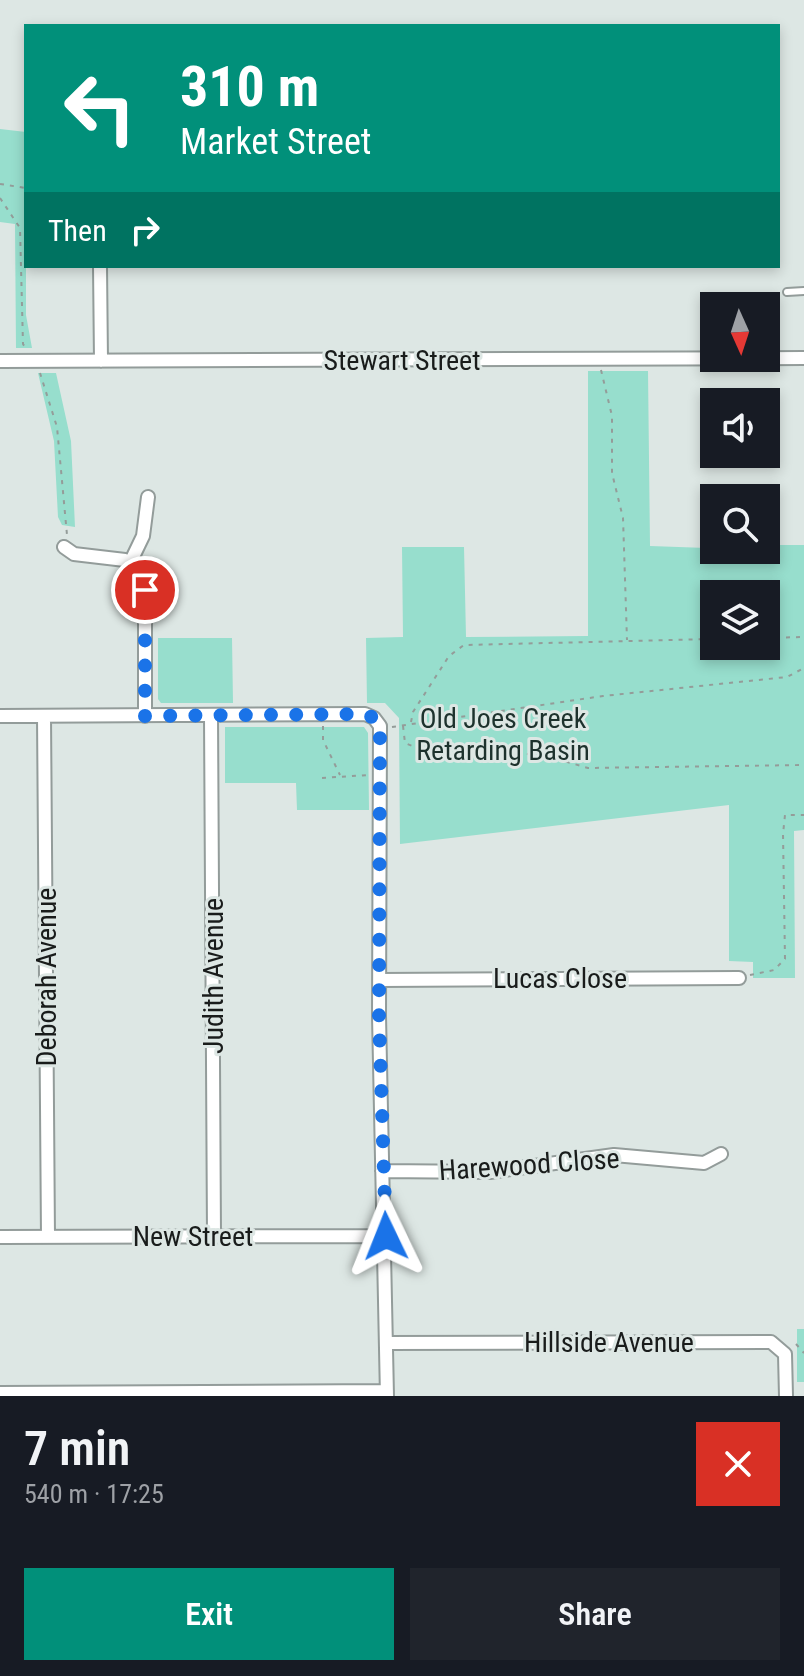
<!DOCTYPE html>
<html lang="en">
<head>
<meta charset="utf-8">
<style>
	:root { --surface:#171b24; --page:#20242c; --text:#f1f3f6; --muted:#9ea1a6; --accent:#01907a }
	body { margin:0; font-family:"Roboto Condensed",sans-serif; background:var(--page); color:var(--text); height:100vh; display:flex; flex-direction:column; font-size:30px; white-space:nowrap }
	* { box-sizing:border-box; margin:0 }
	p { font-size:26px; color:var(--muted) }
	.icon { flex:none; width:44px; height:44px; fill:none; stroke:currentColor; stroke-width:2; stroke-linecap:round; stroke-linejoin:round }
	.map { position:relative; height:1396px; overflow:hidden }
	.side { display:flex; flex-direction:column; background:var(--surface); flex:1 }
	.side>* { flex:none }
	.banner { position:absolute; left:24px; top:24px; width:756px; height:244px; border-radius:0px; box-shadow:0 4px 12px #0003; background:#01907a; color:#fff; overflow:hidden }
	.needle { width:52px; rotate:177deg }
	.controls { position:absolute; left:700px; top:292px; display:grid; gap:16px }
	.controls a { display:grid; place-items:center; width:80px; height:80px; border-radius:0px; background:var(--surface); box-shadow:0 4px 12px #0003; font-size:40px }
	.pin { position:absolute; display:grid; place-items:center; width:68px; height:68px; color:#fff; margin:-34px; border:4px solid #fff; border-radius:50%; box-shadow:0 2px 8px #0007 }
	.me { position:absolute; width:88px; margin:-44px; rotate:358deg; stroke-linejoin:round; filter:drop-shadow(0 0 6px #0008) }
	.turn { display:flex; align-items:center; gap:28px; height:168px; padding:0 24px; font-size:36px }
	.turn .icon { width:104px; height:104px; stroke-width:2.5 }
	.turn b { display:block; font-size:56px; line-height:68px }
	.then { display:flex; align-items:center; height:76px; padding:0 24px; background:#0003; gap:16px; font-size:30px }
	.round { display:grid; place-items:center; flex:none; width:84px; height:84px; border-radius:0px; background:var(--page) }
	.headline { display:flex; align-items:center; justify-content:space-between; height:136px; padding:0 24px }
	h1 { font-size:48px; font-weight:600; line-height:60px }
	.cta { display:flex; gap:16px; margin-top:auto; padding:16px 24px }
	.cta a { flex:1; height:92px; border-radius:0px; background:var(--accent); color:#fff; font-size:32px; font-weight:600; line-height:92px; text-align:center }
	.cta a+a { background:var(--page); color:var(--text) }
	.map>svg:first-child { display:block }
</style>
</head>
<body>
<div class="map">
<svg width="804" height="1396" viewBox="0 0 804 1396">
	<rect width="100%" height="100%" fill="#dde7e4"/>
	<path fill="#97decd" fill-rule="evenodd" d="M 0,129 L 26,132 L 26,315 L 32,348 L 16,348 L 15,224 L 0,222 Z
		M 588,371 L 648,371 L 650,546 L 766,550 L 766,545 L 804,545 L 804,830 L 794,831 L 795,978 L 753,978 L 753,962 L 729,961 L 729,805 L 400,844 L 399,718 L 385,703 L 367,703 L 366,638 L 403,637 L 402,547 L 464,547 L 466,637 L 588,636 ZM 766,594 L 766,646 L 714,646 L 714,594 Z
		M 38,373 L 56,373 L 71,441 L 75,527 L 62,525 L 58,517 L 54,441 Z
		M 158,638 L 232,638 L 233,703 L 161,703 L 158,699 Z
		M 225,727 L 364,727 L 368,733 L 369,810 L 297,810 L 296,783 L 225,783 Z
		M 797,1329 L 804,1329 L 804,1382 L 797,1382 Z"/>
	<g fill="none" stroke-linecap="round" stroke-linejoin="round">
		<defs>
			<path id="lane" d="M 787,292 L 804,291"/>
			<path id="street" d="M 100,266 L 101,361
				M 0,361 L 804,358
				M 64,547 L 74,554 L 125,560 L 142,580 L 145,590 L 145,716
				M 130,563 L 143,536 L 148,497
				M 0,716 L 365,714 L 374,718 L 380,726 L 379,1016 L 387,1396
				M 44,716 L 48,1237
				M 211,716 L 214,1236
				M 380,980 L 739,978
				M 382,1171 L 490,1172 L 614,1155 L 704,1163 L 721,1154
				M 0,1237 L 386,1236
				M 386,1343 L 771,1342 L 785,1354 L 786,1396
				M 0,1393 L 387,1391"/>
		</defs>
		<use href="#lane" stroke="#939c9a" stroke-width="10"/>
		<use href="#street" stroke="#939c9a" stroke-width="16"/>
		<path stroke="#949c99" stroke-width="2" stroke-dasharray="4 6" stroke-linecap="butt" d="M 0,184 L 26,188
			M 0,198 L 20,228 L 23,344 L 27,350
			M 601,370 L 612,416 L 612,473 L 623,518 L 627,640
			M 40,373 L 57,427 L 67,535
			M 766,638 L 804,637
			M 411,722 L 413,712 L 449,656 L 464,645 L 714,639
			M 323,726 L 323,740 L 340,775
			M 403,726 L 405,743 L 415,747 L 543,755 L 588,768 L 804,765
			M 392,727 L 603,696 L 787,677 L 804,668
			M 322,778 L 368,775
			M 750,975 L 774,970 L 785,959 L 783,834 L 785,815 L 804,815
			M 796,1344 L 804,1353"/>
		<use href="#lane" stroke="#fff" stroke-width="6"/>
		<use href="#street" stroke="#fff" stroke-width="12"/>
	</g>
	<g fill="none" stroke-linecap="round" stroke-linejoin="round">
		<path stroke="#1a73e8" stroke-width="14" stroke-dasharray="0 25.2" d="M 145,590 L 145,716 L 365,714 L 374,718 L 380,726 L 379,1016 L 386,1236"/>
	</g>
	<g text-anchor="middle" stroke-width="6" stroke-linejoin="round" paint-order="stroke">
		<g font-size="28" fill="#191c1b" stroke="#dde7e4">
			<text x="402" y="370">Stewart Street</text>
			<text transform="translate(213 976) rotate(-90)" y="10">Judith Avenue</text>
			<text transform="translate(46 977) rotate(-90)" y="10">Deborah Avenue</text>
			<text x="560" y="988">Lucas Close</text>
			<text transform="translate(529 1164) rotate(-4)" y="10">Harewood Close</text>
			<text x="193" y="1246">New Street</text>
			<text x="609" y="1352">Hillside Avenue</text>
		</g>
		<g font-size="28" fill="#1d322d" stroke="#dde7e4">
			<text x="503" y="728">Old Joes Creek<tspan x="503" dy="32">Retarding Basin</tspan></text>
		</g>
	</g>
</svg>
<div class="controls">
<a><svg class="needle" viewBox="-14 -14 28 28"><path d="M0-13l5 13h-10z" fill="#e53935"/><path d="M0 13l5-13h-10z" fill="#9ea1a6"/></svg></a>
<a><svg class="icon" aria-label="sound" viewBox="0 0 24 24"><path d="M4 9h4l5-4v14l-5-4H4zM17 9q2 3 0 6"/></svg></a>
<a><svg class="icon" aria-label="search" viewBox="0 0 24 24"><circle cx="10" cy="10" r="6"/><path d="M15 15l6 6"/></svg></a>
<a><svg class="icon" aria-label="layers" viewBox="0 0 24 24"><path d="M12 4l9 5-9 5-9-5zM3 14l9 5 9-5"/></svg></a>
</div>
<div class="pin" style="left:145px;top:590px;background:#d93025"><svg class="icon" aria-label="arrive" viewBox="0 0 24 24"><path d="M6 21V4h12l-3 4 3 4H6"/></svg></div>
<svg class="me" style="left:386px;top:1236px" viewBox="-20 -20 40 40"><path d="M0-17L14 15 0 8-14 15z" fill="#1a73e8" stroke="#fff" stroke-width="4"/></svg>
<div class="banner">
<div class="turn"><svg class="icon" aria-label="left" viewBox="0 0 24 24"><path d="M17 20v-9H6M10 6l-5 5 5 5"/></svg><div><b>310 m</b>Market Street</div></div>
<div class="then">Then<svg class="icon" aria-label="right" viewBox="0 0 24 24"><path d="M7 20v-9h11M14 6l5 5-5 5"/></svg></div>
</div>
</div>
<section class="side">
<div class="headline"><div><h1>7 min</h1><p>540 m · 17:25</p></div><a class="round" style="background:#d93025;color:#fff"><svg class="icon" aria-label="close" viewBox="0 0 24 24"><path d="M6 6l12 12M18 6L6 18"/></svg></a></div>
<div class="cta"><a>Exit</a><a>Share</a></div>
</section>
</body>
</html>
